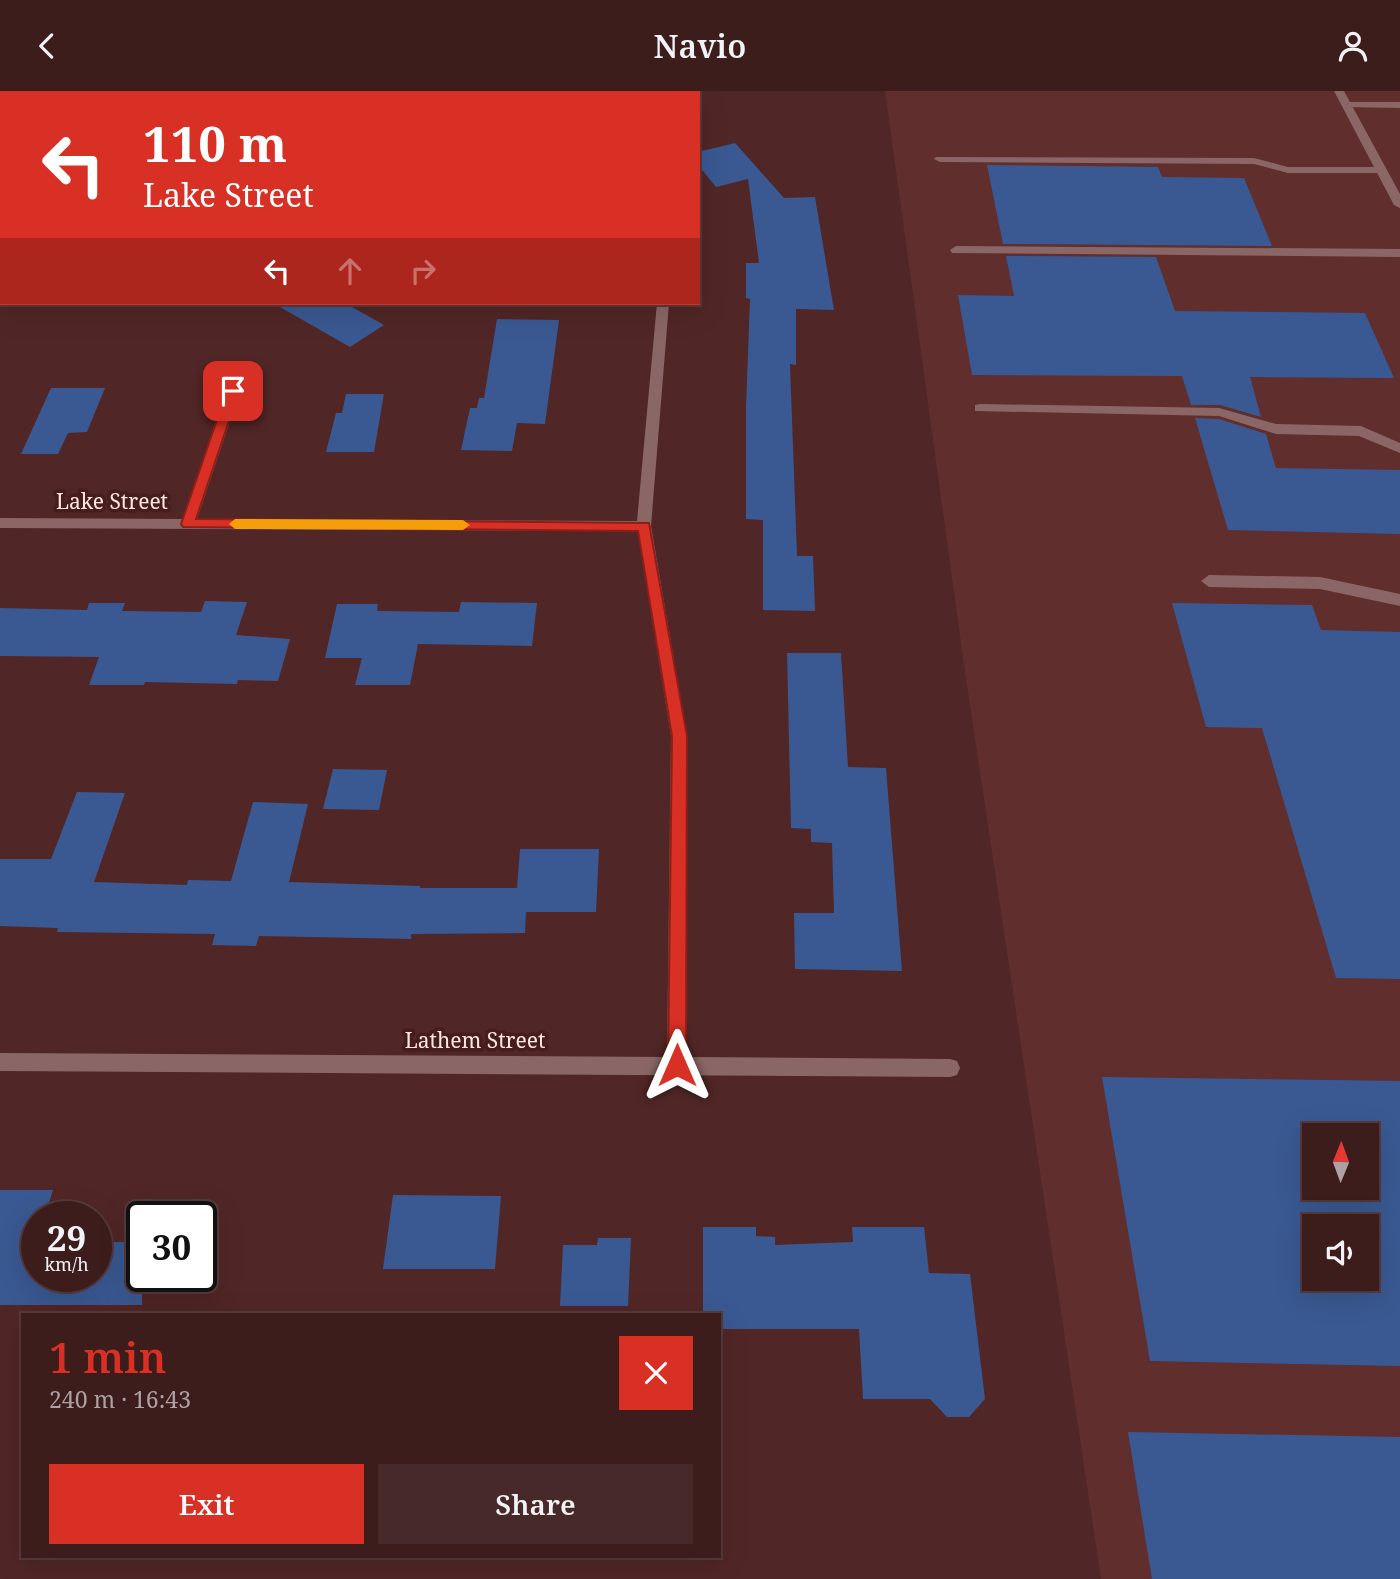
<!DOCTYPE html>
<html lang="en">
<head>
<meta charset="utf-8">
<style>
	:root { --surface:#3d1c1c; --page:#482929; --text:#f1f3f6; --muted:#ada1a3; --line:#563a3b; --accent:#d93025 }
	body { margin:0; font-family:"Noto Serif",serif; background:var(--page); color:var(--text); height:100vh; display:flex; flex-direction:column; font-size:26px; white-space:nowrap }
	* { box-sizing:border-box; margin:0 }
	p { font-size:23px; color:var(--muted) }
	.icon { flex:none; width:38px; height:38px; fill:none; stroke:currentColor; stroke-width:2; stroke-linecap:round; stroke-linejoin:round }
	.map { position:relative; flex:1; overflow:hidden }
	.panel { position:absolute; left:21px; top:1222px; width:700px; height:245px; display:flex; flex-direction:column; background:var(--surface); border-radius:0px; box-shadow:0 7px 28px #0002,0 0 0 2px var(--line) }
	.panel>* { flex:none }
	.top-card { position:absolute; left:0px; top:0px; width:700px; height:214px; box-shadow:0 7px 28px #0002,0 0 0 2px var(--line); background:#d93025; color:#fff; overflow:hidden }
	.needle { width:46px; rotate:1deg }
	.fabs { position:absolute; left:1302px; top:1032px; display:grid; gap:14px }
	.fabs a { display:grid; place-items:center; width:77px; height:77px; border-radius:0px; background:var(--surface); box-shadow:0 7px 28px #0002,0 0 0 2px var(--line); font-size:35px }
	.speed { position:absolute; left:21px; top:1110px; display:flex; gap:14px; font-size:35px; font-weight:700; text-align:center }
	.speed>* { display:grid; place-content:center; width:91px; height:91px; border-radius:50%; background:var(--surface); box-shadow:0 7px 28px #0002,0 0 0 2px var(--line); line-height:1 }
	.speed small { font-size:18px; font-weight:400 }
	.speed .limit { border:4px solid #111; border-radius:10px; background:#fff; color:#111 }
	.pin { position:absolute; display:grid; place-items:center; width:60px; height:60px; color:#fff; margin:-30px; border-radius:14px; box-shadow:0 4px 10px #0006 }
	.me { position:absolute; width:77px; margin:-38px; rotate:0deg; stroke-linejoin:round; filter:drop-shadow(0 0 5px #0008) }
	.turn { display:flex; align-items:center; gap:24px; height:147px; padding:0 28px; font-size:32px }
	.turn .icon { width:91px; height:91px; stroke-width:2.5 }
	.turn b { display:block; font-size:49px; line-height:60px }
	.lanes { display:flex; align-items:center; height:66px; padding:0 28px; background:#0003; justify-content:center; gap:35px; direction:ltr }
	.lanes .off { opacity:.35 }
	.round { display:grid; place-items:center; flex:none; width:74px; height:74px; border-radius:0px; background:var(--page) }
	.summary { display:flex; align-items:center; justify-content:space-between; height:119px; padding:0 28px }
	h1 { font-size:42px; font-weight:600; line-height:52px; color:var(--accent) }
	.action { display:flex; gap:14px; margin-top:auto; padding:14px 28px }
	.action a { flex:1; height:80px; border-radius:0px; background:var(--accent); color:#fff; font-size:28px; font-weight:600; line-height:80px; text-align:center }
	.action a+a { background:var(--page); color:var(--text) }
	header { display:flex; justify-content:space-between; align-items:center; height:91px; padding:0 28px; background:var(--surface); font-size:32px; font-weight:600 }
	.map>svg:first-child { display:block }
</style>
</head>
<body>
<header><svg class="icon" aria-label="back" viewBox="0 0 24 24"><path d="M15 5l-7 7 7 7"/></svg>Navio<svg class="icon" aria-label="person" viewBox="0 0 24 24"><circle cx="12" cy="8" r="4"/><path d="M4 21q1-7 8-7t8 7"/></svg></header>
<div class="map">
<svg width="1400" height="1488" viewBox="0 0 1400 1488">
	<rect width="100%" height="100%" fill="#512626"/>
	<path fill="#602e2d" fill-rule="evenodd" d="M 885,0 L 1400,0 L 1400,1488 L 1101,1488 L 965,581 ZM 1314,1045 L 1367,1045 L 1367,1097 L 1314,1097 ZM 1314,1136 L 1367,1136 L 1367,1188 L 1314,1188 Z"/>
	<path fill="#3a5992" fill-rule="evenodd" d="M 735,52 L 784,107 L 815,106 L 834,219 L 796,218 L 796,274 L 790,273 L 797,465 L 813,465 L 815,520 L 763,519 L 763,429 L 746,428 L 746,316 L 750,208 L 746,207 L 746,172 L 759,172 L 748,88 L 716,96 L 698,74 L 698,61 Z
		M 987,74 L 1158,76 L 1162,86 L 1244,87 L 1272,155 L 1003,153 Z
		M 1006,165 L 1156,166 L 1175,220 L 1365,222 L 1394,287 L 1250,286 L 1261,326 L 1220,314 L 1191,314 L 1182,285 L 972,284 L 958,204 L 1014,205 Z
		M 273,212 L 345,212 L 384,234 L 350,256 Z
		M 497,228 L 559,229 L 545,333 L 517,332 L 512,360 L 461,359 L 470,317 L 477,317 L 479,307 L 484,307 Z
		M 51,297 L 105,297 L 87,341 L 68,342 L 58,363 L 21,363 Z
		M 346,303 L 384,303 L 374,361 L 326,361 L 336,322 L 342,322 Z
		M 1195,327 L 1219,328 L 1266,343 L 1276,377 L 1400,379 L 1400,443 L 1228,439 Z
		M 205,510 L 247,511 L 236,544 L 290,548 L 278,590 L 238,589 L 237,593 L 145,591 L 144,594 L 89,594 L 99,566 L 0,565 L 0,517 L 87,519 L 89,512 L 125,512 L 122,520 L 201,521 Z
		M 461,511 L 537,512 L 532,555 L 418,553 L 410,594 L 355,594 L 362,567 L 325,567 L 337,513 L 378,513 L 377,520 L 459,521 Z
		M 1172,512 L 1312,514 L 1321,539 L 1400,541 L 1400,888 L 1336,887 L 1262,637 L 1206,636 Z
		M 787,562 L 841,562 L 848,676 L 886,677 L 902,880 L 795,878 L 794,822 L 834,822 L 832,752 L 811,751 L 811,738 L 791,737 Z
		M 333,678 L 387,679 L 379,719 L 323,718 Z
		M 77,701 L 125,702 L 94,791 L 187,794 L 188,789 L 231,790 L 253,711 L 308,713 L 289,791 L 420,795 L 420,797 L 517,797 L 520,758 L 599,758 L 596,821 L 526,821 L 525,842 L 411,843 L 411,848 L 259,845 L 256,855 L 212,854 L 215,843 L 57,841 L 58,837 L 0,835 L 0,768 L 51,768 Z
		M 1102,986 L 1400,990 L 1400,1275 L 1150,1270 ZM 1314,1045 L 1367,1045 L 1367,1097 L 1314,1097 ZM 1314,1136 L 1367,1136 L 1367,1188 L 1314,1188 Z
		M 0,1099 L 53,1099 L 48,1115 L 53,1115 L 50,1125 L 37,1125 L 37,1185 L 96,1185 L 96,1151 L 142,1151 L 142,1214 L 0,1214 Z
		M 393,1104 L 501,1105 L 495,1178 L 383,1178 Z
		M 703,1136 L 756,1136 L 756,1145 L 775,1146 L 775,1154 L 853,1151 L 852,1136 L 924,1136 L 929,1182 L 970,1183 L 985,1308 L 969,1326 L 947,1326 L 930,1308 L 863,1308 L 859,1238 L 719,1238 L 719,1223 L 703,1223 Z
		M 598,1147 L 631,1147 L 628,1215 L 560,1215 L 563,1154 L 597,1154 Z
		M 1128,1341 L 1400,1346 L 1400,1488 L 1152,1488 Z"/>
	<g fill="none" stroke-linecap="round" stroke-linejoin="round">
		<path fill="#8a6766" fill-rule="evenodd" d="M 1347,11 L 1400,11 L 1400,17 L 1343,16 L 1343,12 Z
			M 936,66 L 1254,67 L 1288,76 L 1381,76 L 1387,79 L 1381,82 L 1288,82 L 1254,73 L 940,71 L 934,68 Z
			M 956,155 L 1400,158 L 1400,166 L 952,162 L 950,159 Z
			M 980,313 L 1219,317 L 1276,333 L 1361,335 L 1400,352 L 1400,362 L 1359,345 L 1276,343 L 1219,325 L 975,320 L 975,314 Z
			M 1209,484 L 1320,486 L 1400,503 L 1400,515 L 1320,498 L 1209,496 L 1201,490 Z"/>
		<path fill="#8a6766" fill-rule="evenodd" d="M 464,0 L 474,0 L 474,2 L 464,2 Z
			M 1334,0 L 1344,0 L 1400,103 L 1400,117 L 1394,114 Z
			M 0,100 L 2,100 L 0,107 Z
			M 657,212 L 669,212 L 651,435 L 687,645 L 687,966 L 950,968 L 957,970 L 960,977 L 957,984 L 950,986 L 0,980 L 0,962 L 667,966 L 671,645 L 638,440 L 0,437 L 0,427 L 183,428 L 226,300 L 233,296 L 240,300 L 197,428 L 637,430 Z"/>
	</g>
	<path fill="#d93025" stroke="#8d1f18" stroke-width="2" d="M 233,296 L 239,300 L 196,428 L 649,432 L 687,645 L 686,974 L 684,980 L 677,983 L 671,980 L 668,974 L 672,645 L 638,440 L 183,436 L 181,433 L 227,300 Z"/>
	<path fill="#f59e0b" d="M 235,428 L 463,429 L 470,434 L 463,439 L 235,438 L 229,433 Z"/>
	<g text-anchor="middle" stroke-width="7" stroke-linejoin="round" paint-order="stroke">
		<g font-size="21" fill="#fde6e4" stroke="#461c1c">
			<text x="112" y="418">Lake Street</text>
			<text x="475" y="957">Lathem Street</text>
		</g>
	</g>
</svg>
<div class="fabs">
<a><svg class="needle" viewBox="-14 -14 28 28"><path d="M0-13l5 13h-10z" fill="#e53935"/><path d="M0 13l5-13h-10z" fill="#ada1a3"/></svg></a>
<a><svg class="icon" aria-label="sound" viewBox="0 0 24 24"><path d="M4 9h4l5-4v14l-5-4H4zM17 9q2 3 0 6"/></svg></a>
</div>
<div class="speed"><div>29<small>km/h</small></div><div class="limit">30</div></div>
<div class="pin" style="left:233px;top:300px;background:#d93025"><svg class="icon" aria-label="arrive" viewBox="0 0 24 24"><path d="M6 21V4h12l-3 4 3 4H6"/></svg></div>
<svg class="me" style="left:677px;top:974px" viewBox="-20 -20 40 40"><path d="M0-17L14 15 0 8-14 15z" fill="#d93025" stroke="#fff" stroke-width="4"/></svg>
<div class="top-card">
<div class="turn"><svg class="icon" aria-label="left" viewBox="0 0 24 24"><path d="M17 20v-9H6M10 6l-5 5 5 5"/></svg><div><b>110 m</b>Lake Street</div></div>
<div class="lanes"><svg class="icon" aria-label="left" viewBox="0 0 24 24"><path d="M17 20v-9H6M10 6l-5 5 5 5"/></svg><svg class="icon off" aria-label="ahead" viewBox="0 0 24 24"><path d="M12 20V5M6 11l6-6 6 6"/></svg><svg class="icon off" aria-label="right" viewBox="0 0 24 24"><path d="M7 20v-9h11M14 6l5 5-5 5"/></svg></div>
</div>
<section class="panel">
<div class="summary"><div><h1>1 min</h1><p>240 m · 16:43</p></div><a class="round" style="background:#d93025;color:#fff"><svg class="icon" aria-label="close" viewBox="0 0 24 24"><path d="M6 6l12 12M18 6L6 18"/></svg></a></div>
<div class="action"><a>Exit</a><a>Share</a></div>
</section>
</div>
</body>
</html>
